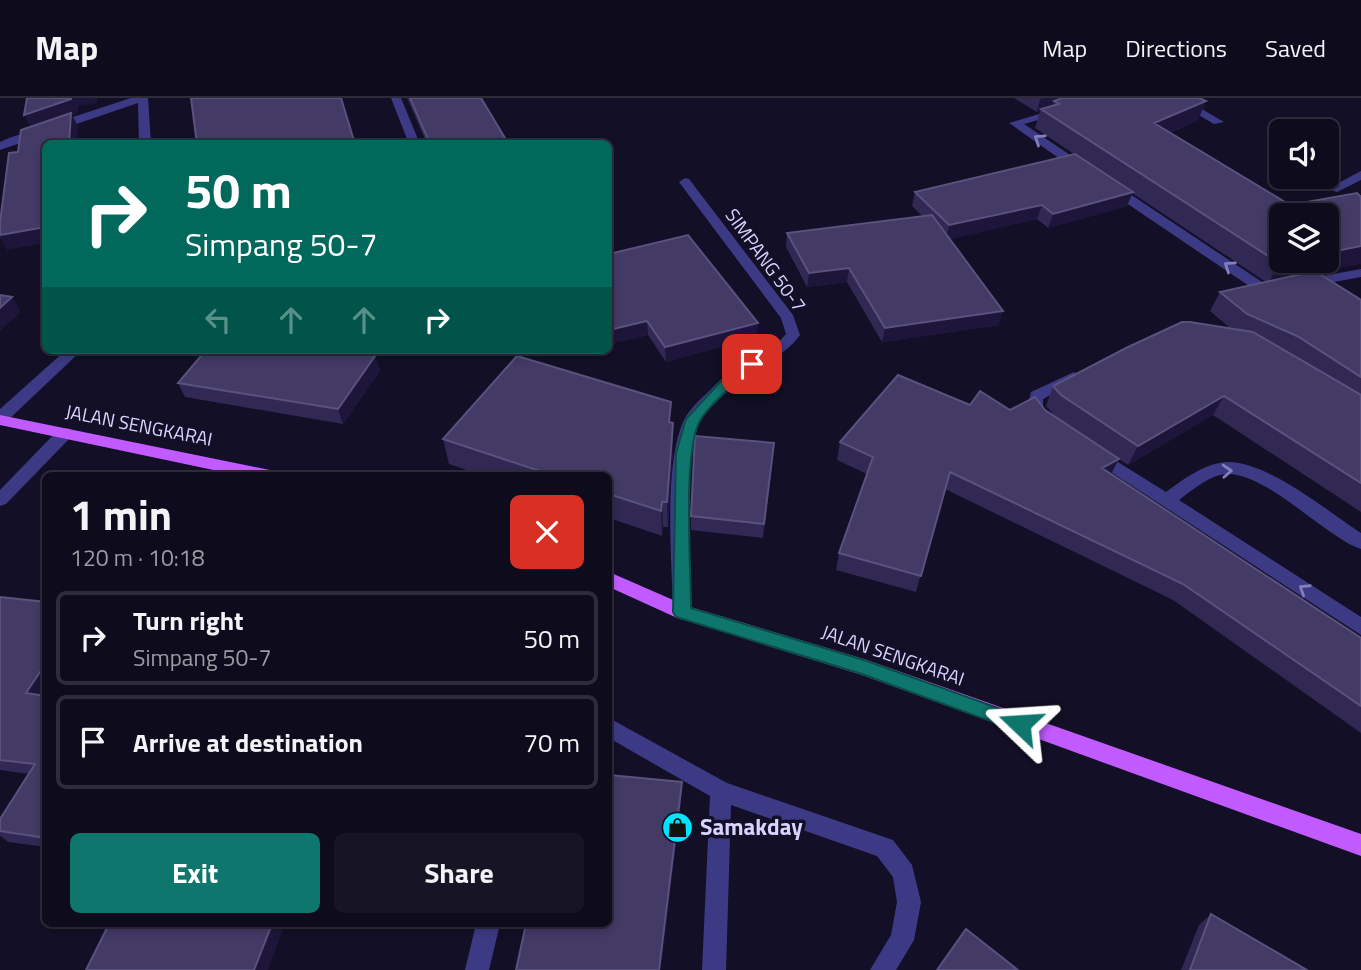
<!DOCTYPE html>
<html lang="en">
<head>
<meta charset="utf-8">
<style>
	:root { --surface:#0e0b1c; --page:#171425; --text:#f1f3f6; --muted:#9b9ba3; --line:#2e2b3b; --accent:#0f766e }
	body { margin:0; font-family:"Titillium Web",sans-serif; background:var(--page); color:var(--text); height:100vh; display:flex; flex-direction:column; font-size:26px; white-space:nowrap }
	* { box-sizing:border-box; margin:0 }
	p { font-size:23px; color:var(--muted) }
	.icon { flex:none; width:38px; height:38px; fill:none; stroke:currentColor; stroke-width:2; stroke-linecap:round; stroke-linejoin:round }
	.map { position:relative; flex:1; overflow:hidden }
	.sheet { position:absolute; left:42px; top:374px; width:570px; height:455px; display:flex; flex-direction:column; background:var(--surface); border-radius:10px; box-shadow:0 4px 10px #0003,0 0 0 2px var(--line) }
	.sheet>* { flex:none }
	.hud { position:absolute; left:42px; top:42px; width:570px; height:214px; border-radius:10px; box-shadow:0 4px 10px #0003,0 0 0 2px var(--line); background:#00695c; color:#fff; overflow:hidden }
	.buttons { position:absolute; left:1269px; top:21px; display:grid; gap:14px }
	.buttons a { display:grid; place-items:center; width:70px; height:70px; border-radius:10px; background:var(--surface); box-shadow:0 4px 10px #0003,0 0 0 2px var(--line); font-size:35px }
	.pin { position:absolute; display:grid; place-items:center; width:60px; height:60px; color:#fff; margin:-30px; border-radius:14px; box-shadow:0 4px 10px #0006 }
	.me { position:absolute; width:77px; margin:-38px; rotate:290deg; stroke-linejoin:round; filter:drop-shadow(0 0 5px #0008) }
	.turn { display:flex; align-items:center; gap:24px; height:147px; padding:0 28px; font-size:32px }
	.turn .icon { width:91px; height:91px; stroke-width:2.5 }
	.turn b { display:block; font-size:49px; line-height:60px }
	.lanes { display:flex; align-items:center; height:66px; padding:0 28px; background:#0003; justify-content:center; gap:35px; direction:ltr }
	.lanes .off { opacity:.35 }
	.round { display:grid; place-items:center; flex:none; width:74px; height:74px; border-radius:10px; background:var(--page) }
	.head { display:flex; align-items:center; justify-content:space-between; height:119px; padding:0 28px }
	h1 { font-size:42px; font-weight:700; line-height:52px }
	.cta { display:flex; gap:14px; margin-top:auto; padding:14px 28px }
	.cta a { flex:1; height:80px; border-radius:10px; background:var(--accent); color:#fff; font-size:28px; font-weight:700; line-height:80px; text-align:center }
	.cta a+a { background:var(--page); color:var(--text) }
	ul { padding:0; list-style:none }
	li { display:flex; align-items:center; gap:21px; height:94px; margin:0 14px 10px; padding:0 14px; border:4px solid var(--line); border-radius:10px }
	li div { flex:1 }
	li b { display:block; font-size:26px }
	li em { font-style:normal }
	header { display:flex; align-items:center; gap:42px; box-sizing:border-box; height:98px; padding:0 35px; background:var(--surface); border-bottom:2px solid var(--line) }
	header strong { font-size:33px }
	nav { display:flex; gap:38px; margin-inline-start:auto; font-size:24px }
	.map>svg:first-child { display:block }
</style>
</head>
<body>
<header>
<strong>Map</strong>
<nav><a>Map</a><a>Directions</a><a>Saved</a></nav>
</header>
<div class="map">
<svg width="1361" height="872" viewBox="0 0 1361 872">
	<rect width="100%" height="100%" fill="#130f26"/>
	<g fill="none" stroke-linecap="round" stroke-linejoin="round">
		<path fill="#3d3a85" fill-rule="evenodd" d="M 1170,0 L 1183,0 L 1224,24 L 1214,26 Z
			M 1059,10 L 1064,13 L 1063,15 L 1024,26 L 1088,69 L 1088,75 L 1080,75 L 1009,25 Z
			M 1361,73 L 1361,82 L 1337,94 L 1327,91 Z
			M 1107,86 L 1115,86 L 1268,188 L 1275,187 L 1282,191 L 1275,195 L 1261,196 L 1107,92 Z
			M 1361,171 L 1361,179 L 1306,189 L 1299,185 L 1306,181 Z
			M 66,252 L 82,252 L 6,324 L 0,325 L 0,311 Z
			M 1074,274 L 1082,279 L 1079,282 L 1043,301 L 1043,309 L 1050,319 L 1048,323 L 1036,323 L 1027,310 L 1031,294 Z
			M 1097,351 L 1166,394 C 1184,381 1206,364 1229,364 C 1270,365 1327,413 1361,435 L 1361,451 C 1324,439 1260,367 1220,377 C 1205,381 1191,393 1179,402 L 1361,519 L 1361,537 L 1091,361 L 1089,357 L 1091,353 Z
			M 609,620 L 727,685 L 893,742 L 912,767 L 921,804 L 914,842 L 896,872 L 870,872 L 891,837 L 897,804 L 893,779 L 877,758 L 731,707 L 726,872 L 702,872 L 710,698 L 609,640 Z
			M 476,826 L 500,826 L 489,872 L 465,872 Z"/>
		<path fill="#3d3a85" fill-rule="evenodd" d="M 131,0 L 148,0 L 151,46 L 139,46 L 138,5 L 0,52 L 0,44 L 9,40 Z
			M 391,0 L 401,0 L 420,46 L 409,46 Z
			M 685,80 L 689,81 L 793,217 L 800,237 C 782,262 751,270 729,292 C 720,301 706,312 700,323 C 681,356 690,473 691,514 L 689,519 L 682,522 L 675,519 L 673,514 C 672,463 663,367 684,322 C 690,309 706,297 716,286 C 737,266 767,258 786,236 L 781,220 L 679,84 Z
			M 65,330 L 71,331 L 73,335 L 71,339 L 6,406 L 0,408 L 0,392 L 59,331 Z"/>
		<path fill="#c25bff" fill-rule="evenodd" d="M 0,317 L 270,372 L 278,378 L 242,378 L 0,327 Z
			M 609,474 L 687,508 L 864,561 L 1361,736 L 1361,758 L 862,577 L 675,519 L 609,489 Z"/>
	</g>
	<path fill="#312854" d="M 407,0 L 481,0 L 508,46 L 427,46 Z
		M 1014,0 L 1199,0 L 1206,3 L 1198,22 L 1170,35 L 1318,175 L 1361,202 L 1361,414 L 1213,317 L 1128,367 L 1119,361 L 1111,376 L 1361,540 L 1361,635 L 1173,502 L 945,391 L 916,494 L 836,472 L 839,455 L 867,376 L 837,362 L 840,344 L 970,307 L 1010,312 L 1045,312 L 1054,317 L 1046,308 L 1053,288 L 1231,231 L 1210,213 L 1220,194 L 1266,184 L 1132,95 L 1127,108 L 1048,130 L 1037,121 L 950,141 L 999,227 L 882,244 L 847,184 L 807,189 L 786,149 L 787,135 L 922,118 L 912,108 L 915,94 L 1074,56 L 1035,30 L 1040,13 L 1037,14 Z
		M 609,156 L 757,239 L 666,264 L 648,237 L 609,246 Z
		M 375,258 L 380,273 L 343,326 L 185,299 L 178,285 Z
		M 671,325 L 673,350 L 668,429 L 663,429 L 662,438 L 609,420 L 609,378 L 484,378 L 449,366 L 443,341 Z
		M 774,345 L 763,440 L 691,432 L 691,418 Z
		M 0,499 L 46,504 L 46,749 L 8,744 L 0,738 L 0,721 L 29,676 L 0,672 Z
		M 1211,816 L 1307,872 L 1181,872 L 1199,827 Z"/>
	<path fill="#1d163a" d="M 71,0 L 97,0 L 97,5 L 78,8 L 78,15 L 72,17 L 78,28 L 77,46 L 69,46 L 31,30 L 24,17 Z
		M 1044,0 L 1084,0 L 1059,6 L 1054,3 L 1052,10 L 1041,11 L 1040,13 L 1037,14 L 1040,1 Z
		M 1206,3 L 1198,22 L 1147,45 L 1154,25 Z
		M 1133,94 L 1127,108 L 1048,130 L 1053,116 Z
		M 1042,107 L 1037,121 L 946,142 L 949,127 Z
		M 46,129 L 46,145 L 7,152 L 0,140 L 0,137 Z
		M 1361,148 L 1361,166 L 1268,185 L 1279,165 L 1289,163 L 1326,163 L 1326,155 Z
		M 849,170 L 847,184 L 807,189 L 809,175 Z
		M 12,199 L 21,214 L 0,233 L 0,210 Z
		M 1003,213 L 999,227 L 882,244 L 885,230 Z
		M 647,223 L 648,237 L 609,246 L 609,232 Z
		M 758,225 L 757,239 L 666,264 L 665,249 Z
		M 375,258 L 380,273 L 343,326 L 338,311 Z
		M 1224,298 L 1213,317 L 1128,367 L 1138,348 Z
		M 673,325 L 673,350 L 668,429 L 667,404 Z
		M 1119,361 L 1110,378 L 1102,370 Z
		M 662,404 L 663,429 L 662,438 L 661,413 Z
		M 46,565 L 46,598 L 26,595 Z
		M 682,684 L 682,697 L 661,872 L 659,872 Z
		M 272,826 L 285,826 L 268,872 L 254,872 Z"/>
	<path fill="#433a66" stroke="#5a527e" stroke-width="2" d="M 27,0 L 71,0 L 71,1 L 24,17 Z
		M 191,0 L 341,0 L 355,46 L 197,46 Z
		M 410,0 L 481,0 L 508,45 L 430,46 Z
		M 1063,0 L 1199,0 L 1206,3 L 1154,25 L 1290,107 L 1357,95 L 1361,99 L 1361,148 L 1326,155 L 1326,117 L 1281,117 L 1281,163 L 1289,163 L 1279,165 L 1041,11 L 1059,6 L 1054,3 Z
		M 71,15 L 69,46 L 46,46 L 46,129 L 0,137 L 0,124 L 9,55 L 18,54 L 21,32 Z
		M 1075,56 L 1133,94 L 1053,116 L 1042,107 L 949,127 L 915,94 Z
		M 932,117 L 1003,213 L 885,230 L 849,170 L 809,175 L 787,135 Z
		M 688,137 L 758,225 L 665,249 L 647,223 L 609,232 L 609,156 Z
		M 1315,173 L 1361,202 L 1361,279 L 1297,238 L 1247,216 L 1220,194 Z
		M 0,197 L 12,199 L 0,210 Z
		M 1182,224 L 1190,224 L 1253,234 L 1361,297 L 1361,385 L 1224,298 L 1138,348 L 1061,297 L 1053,288 L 1126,250 Z
		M 206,252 L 337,252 L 375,258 L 338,311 L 178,285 Z
		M 517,258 L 671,304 L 669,324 L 673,325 L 667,404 L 662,404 L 661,413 L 609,396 L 609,378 L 555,378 L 443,341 Z
		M 898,277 L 970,307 L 980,293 L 1010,312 L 1035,299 L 1045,312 L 1119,361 L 1102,370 L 1361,540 L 1361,608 L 1183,486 L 950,374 L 921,478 L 839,455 L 873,359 L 840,344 Z
		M 695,338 L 774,345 L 764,426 L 691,418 Z
		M 0,499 L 46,504 L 46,565 L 26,595 L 46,598 L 46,740 L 0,733 L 0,721 L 35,666 L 0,662 Z
		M 609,677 L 682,684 L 659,872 L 516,872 L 526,826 L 609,826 Z
		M 1211,816 L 1307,872 L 1190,872 Z
		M 109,826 L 272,826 L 254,872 L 86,872 Z
		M 966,831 L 1018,872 L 937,872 Z"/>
	<defs><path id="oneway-chevron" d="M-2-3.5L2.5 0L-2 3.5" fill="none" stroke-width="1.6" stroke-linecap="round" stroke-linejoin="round" transform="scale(1.75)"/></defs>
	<g stroke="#837fbc">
		<use href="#oneway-chevron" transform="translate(1039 41) rotate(-146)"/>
		<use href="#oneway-chevron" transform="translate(1229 168) rotate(-146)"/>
		<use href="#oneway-chevron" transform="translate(1227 373) rotate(-3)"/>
		<use href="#oneway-chevron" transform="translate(1304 491) rotate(-147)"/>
	</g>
	<path fill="#0f766e" stroke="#0a4d48" stroke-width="2" d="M 752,262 L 757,263 L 757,269 C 737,284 715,300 701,321 C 682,349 691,471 691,510 L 864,562 L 1020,618 L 1027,620 L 1029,626 L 1027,632 L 1020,634 L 862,576 L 676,519 L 673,514 L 676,355 L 686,321 L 723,281 Z"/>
	<defs>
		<symbol id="shop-disc" viewBox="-11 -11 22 22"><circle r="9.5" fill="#00e5ff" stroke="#130f26"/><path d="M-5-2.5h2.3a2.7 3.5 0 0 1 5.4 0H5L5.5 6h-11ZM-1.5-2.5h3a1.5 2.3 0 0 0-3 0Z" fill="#111"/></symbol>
	</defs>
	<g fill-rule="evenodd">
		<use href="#shop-disc" x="660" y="712" width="35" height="35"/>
	</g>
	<g text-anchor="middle" stroke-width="7" stroke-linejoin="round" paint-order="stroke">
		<g font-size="19" fill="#d9d4ff" stroke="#130f26">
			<text transform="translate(766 162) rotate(54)" y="7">SIMPANG 50-7</text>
			<text transform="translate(139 327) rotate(11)" y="7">JALAN SENGKARAI</text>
			<text transform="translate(893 557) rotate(19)" y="7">JALAN SENGKARAI</text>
		</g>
		<g font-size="23" font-weight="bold" fill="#d9d4ff" stroke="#130f26" text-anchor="start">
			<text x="700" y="737">Samakday</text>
		</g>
	</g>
</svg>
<div class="buttons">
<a><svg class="icon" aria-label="sound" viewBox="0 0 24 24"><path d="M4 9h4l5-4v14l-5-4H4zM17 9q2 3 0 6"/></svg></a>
<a><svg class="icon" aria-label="layers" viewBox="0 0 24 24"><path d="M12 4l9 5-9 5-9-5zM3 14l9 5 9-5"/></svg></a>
</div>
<div class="pin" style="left:752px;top:266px;background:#d93025"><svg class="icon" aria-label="arrive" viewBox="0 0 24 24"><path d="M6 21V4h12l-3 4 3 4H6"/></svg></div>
<svg class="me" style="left:1020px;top:626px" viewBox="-20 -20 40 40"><path d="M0-17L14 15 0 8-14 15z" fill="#0f766e" stroke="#fff" stroke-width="4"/></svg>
<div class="hud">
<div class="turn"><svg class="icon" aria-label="right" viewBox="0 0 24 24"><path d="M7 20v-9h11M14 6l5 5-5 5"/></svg><div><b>50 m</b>Simpang 50-7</div></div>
<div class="lanes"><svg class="icon off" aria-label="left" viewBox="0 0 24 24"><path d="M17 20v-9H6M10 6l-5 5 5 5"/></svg><svg class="icon off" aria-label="ahead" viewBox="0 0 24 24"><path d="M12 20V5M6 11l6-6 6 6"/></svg><svg class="icon off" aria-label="ahead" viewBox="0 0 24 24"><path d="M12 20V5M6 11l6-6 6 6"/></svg><svg class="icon" aria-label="right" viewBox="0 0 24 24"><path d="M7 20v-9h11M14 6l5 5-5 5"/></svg></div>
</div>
<section class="sheet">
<div class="head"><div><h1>1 min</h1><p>120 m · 10:18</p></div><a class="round" style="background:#d93025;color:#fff"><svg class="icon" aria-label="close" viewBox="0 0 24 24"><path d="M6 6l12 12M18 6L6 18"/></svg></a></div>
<ul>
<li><svg class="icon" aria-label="right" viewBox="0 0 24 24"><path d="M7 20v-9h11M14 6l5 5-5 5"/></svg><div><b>Turn right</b><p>Simpang 50-7</p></div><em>50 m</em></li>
<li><svg class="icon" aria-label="arrive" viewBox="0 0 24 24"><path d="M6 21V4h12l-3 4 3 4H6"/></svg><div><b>Arrive at destination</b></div><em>70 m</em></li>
</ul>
<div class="cta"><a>Exit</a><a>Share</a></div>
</section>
</div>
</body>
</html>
